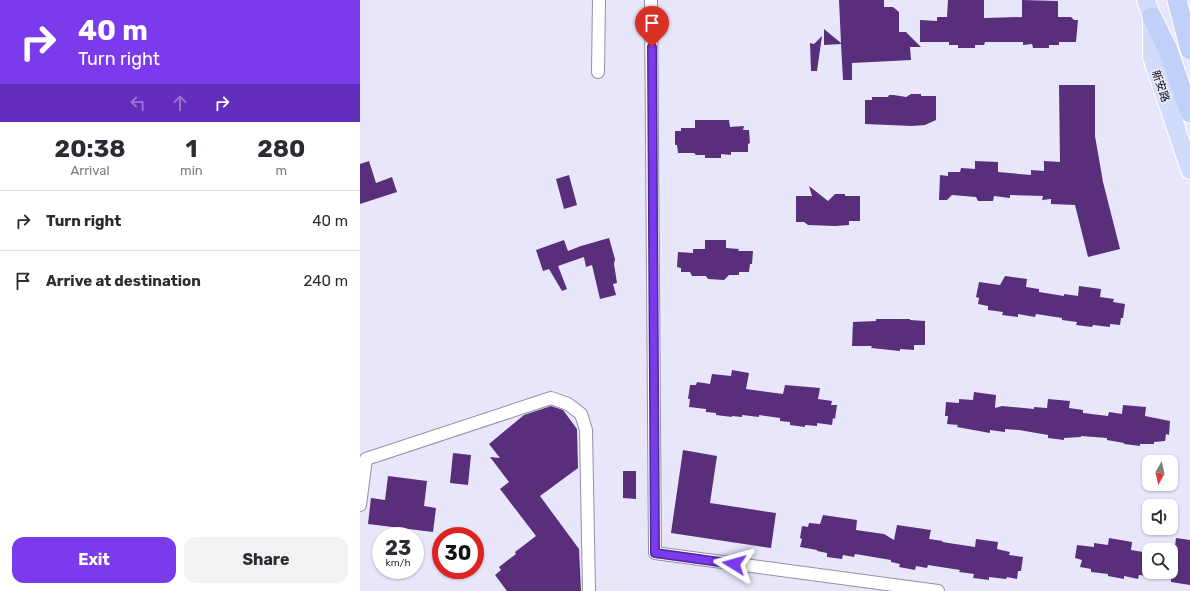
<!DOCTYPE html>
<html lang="en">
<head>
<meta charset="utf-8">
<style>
	:root { --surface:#fff; --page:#f2f2f3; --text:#2b2b33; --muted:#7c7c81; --line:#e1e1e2; --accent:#7c3aed }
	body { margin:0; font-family:Rubik,"Noto Sans SC",sans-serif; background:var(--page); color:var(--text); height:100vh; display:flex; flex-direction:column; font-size:15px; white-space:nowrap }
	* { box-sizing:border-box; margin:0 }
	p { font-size:13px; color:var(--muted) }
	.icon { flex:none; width:22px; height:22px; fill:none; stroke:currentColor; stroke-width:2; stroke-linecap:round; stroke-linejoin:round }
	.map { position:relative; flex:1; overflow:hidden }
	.panel { display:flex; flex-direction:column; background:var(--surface); width:360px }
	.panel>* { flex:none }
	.top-card { background:#7c3aed; color:#fff; overflow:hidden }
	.needle { width:26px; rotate:188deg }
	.fabs { position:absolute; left:782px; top:455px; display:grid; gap:8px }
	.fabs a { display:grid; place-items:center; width:36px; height:36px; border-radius:8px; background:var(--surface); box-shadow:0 1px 3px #0004; font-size:20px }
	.speed { position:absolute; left:12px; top:527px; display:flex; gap:8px; font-size:20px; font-weight:700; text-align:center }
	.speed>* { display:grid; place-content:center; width:52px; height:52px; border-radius:50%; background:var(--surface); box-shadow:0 1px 3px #0004; line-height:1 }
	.speed small { font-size:10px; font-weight:400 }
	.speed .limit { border:6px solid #d22; background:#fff; color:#111 }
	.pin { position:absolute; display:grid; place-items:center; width:34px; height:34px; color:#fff; margin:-41px -17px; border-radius:50% 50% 50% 0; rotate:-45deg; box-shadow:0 0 4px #0007 }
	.pin .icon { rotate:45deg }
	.me { position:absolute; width:44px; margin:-22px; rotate:278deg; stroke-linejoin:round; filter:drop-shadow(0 0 3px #0008) }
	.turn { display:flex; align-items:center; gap:14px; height:84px; padding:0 12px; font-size:18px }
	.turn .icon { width:52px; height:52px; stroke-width:2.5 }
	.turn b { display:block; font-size:28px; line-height:34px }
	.lanes { display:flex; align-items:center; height:38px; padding:0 12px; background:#0003; justify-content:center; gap:20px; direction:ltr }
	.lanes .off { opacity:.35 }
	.eta { display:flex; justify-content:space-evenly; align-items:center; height:68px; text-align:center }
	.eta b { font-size:24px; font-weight:700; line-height:28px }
	.cta { display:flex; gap:8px; margin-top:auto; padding:8px 12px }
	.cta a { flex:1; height:46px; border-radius:12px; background:var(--accent); color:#fff; font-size:16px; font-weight:700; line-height:46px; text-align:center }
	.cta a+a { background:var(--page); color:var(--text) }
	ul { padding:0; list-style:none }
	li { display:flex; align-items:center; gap:12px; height:60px; padding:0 12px; border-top:1px solid var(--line) }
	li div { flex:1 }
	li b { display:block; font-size:15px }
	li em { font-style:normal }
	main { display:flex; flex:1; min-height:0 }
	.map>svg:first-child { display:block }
</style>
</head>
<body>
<main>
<section class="panel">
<div class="top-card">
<div class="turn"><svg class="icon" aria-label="right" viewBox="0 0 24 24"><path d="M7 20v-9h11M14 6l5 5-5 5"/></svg><div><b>40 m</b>Turn right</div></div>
<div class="lanes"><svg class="icon off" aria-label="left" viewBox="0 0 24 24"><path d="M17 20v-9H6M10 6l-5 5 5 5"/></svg><svg class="icon off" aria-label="ahead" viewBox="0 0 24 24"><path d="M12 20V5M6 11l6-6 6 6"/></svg><svg class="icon" aria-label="right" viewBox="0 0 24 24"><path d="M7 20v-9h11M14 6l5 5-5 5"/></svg></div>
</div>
<div class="eta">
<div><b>20:38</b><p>Arrival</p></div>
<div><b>1</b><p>min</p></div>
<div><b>280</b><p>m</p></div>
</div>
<ul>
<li><svg class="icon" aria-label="right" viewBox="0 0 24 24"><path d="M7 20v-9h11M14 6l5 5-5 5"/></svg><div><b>Turn right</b></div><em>40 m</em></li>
<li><svg class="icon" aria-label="arrive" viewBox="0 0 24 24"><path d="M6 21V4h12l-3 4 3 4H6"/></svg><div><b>Arrive at destination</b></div><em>240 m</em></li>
</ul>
<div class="cta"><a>Exit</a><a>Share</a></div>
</section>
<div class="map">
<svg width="830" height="591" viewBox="0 0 830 591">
	<rect width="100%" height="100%" fill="#e7e6fa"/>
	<path fill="#592f7c" d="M 479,0 L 524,0 L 524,7 L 533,7 L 539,12 L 539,32 L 546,32 L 561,47 L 550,47 L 551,60 L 492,63 L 492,80 L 483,80 L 481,44 L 464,45 L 464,29 L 481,43 Z
		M 588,0 L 624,0 L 624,18 L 662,17 L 662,0 L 698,1 L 698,17 L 711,17 L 714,20 L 718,20 L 716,42 L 699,42 L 699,45 L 689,45 L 689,48 L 673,48 L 672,44 L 663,45 L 663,42 L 625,42 L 624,45 L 615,45 L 615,48 L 598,48 L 598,45 L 589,45 L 589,42 L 560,42 L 560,20 L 577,21 L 577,17 L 587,17 Z
		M 462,36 L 457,71 L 451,71 L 450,43 L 454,44 Z
		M 699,85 L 735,85 L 735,136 L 743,182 L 760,249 L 728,257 L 715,205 L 691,204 L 691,199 L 682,200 L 683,196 L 650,195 L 650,198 L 634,196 L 633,201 L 618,201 L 616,197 L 592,195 L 587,200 L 579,200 L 580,175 L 588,176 L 588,172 L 600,172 L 601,168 L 615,169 L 615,161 L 638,162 L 638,172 L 671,175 L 671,170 L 684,171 L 684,161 L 700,162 Z
		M 551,94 L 561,94 L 561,96 L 576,96 L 576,120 L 565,125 L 552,126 L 505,124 L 505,100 L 512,100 L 512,97 L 528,97 L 529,95 L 534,95 L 546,97 Z
		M 335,120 L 369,120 L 370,127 L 384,126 L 383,130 L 389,130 L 390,143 L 388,144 L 388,152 L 371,152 L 371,155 L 361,154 L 361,158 L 345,158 L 345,155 L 336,155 L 334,153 L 318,153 L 317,145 L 315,145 L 315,131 L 321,131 L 321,128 L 335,128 Z
		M 9,161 L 16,183 L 32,177 L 37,192 L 0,204 L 0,164 Z
		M 209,175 L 217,205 L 204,209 L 196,179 Z
		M 449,186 L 468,201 L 475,194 L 485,194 L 485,196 L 500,196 L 500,221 L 489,221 L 489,225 L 475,226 L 448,225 L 444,222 L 436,222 L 436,196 L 452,196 Z
		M 249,238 L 255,259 L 254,264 L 257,283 L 253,284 L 256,295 L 240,299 L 232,265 L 226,267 L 224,257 L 198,266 L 207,289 L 202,291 L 189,269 L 183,271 L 176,250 L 204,240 L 208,251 L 221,246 Z
		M 345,240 L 366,240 L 366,248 L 379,249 L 378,251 L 393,251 L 392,264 L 390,264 L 389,272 L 379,272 L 379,275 L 369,275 L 364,280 L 348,279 L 346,276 L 332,276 L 330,272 L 321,272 L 321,268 L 317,267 L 318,252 L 333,253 L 333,249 L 345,249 Z
		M 645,276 L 667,279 L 666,287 L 679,289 L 679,292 L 704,296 L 704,294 L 718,296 L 719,286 L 741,289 L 740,297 L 754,299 L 753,302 L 765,304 L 763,318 L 761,318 L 760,325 L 750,324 L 750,327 L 733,325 L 732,327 L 716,325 L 717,322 L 702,320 L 702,318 L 676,314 L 675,317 L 658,314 L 658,317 L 642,315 L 643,312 L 628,310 L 628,306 L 618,304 L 619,298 L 616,297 L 619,282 L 640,285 Z
		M 516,319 L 550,319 L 550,320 L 565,321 L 565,345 L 554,345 L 554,350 L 540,349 L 540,351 L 511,348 L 512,346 L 492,346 L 493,322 L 516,321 Z
		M 372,370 L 389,373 L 386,389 L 423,394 L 425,385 L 460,388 L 458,399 L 472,401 L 471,405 L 477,405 L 475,419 L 473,418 L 472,425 L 457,423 L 457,426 L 445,425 L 445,427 L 430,425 L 430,422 L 420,421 L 420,418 L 399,415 L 399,417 L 382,415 L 382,417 L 372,416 L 372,417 L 356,415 L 356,413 L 346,412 L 346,409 L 329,407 L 330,399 L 328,399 L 330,385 L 336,385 L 337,382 L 350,384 L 352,374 L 371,376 Z
		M 614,392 L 636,395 L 635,408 L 642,406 L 674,409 L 674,407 L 687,408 L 688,399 L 710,401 L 709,408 L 723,410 L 723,413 L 748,416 L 749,412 L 762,414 L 763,405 L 786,407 L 785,416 L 810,421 L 809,435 L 806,434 L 805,441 L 794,442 L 794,444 L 780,444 L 780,446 L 764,444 L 764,443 L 747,440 L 747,438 L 721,436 L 721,437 L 704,438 L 704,440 L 688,438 L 688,435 L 659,430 L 645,429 L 645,432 L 630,430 L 630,433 L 597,427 L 598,425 L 587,424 L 588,416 L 585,416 L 586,402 L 599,403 L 599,399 L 613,400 Z
		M 191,406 L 203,410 L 217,429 L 218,468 L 180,496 L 219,549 L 221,591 L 147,591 L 135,575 L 141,570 L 139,567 L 156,554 L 155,552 L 176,536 L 140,489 L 149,482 L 130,457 L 140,458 L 129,444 L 164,415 Z
		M 323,450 L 357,456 L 350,503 L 416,513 L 411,548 L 311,533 Z
		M 93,453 L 111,455 L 108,485 L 90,483 Z
		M 263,471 L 276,471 L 276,499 L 263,498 Z
		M 28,476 L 67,481 L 64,506 L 76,508 L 73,532 L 8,524 L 11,498 L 25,500 Z
		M 463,515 L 497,520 L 496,530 L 524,534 L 534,540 L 537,525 L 571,530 L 569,539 L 583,541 L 582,542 L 615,547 L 616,539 L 638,542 L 637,549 L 650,552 L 649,555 L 663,557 L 661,571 L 658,571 L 657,579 L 647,577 L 646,579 L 629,577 L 629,580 L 613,578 L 614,574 L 599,572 L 600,570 L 568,565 L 567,568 L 556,566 L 555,570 L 539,567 L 540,564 L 531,562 L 531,560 L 495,554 L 494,557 L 483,555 L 482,559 L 467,557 L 467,553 L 457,551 L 457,550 L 440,547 L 442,539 L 440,538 L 442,526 L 448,527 L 449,523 L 460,524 Z
		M 749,538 L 772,542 L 771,550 L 783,552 L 783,553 L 789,554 L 789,576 L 779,575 L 778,579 L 764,576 L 764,579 L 748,576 L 748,574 L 731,572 L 731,569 L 720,567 L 722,560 L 715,558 L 717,545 L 734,547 L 734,543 L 748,545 Z
		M 816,538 L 830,540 L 830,585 L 811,582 L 811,554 L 814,555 Z"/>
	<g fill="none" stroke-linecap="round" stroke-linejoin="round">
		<defs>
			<path id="minor" d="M 291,0 L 295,553 L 578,591
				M 238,72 L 239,0
				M 0,505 L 6,459 L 191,398 L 208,404 L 221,414 L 226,430 L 229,591"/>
			<path id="primary" d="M 786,0 L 792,17 L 792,57 L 830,170"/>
			<path id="trunk" d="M 817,0 L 830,50
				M 792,17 L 808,50 L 830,113"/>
		</defs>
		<use href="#minor" stroke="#9291a3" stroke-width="14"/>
		<use href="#primary" stroke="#fff" stroke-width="20"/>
		<use href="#trunk" stroke="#fff" stroke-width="21"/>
		<use href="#minor" stroke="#fff" stroke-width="12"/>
		<use href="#primary" stroke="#d0dcfa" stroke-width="18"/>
		<use href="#trunk" stroke="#c0d0f8" stroke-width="19"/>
	</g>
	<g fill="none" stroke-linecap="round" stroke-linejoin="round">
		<defs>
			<path id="route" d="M 292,47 L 295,553 L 374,564"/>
		</defs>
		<use href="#route" stroke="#51269a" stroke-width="10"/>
		<use href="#route" stroke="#7c3aed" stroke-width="7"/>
	</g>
	<g text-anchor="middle" stroke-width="4" stroke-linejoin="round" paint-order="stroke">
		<g font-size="11" fill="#0b0b11" stroke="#e7e6fa">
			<text transform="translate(801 86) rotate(71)" y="4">新安路</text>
		</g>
	</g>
</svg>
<div class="fabs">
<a><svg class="needle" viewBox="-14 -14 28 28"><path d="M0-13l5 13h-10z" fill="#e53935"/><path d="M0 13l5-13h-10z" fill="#7c7c81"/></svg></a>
<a><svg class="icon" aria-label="sound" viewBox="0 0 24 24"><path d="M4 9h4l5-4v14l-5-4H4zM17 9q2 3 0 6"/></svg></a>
<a><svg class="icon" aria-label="search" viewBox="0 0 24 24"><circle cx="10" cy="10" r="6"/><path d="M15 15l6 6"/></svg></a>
</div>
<div class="speed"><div>23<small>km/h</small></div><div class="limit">30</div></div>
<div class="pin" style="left:292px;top:47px;background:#d93025"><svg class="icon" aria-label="arrive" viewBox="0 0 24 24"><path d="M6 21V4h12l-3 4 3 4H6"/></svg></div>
<svg class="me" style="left:374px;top:564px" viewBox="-20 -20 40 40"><path d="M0-17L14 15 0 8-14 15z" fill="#7c3aed" stroke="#fff" stroke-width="4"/></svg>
</div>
</main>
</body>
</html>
